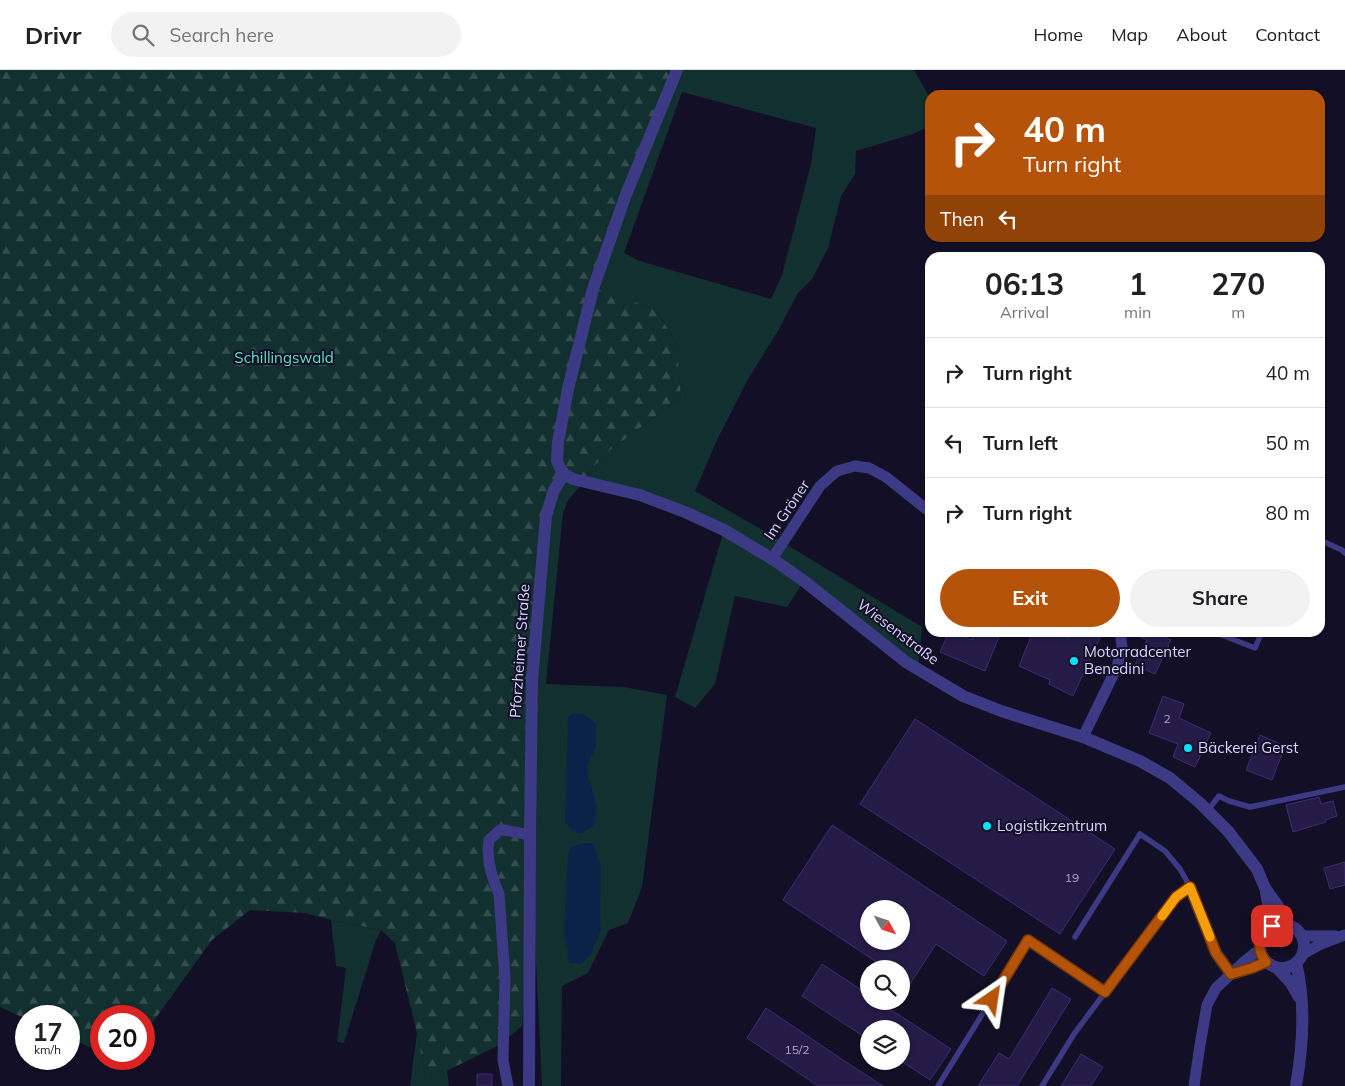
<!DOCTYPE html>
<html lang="en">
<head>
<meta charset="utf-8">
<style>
	:root { --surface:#fff; --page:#f2f2f2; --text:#202124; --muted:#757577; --line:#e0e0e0; --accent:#b45309 }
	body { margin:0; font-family:Mulish,sans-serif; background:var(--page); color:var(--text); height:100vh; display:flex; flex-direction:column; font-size:19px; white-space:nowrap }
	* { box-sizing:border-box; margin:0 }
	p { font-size:16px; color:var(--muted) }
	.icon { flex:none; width:28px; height:28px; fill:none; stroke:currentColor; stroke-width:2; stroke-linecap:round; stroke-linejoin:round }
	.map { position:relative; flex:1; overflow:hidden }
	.drawer { position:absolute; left:925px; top:182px; width:400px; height:385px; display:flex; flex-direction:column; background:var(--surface); border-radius:15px; box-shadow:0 1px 4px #0004 }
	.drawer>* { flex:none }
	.guide { position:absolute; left:925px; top:20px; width:400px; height:152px; border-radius:15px; box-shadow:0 1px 4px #0004; background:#b45309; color:#fff; overflow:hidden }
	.needle { width:32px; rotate:130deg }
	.buttons { position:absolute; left:860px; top:830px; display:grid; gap:10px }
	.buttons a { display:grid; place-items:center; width:50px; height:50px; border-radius:50%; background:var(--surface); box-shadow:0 1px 4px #0004; font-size:25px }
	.speed { position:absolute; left:15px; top:935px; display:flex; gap:10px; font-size:25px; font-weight:700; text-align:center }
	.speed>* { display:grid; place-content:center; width:65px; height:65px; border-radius:50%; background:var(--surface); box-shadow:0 1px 4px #0004; line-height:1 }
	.speed small { font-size:12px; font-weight:400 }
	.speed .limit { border:8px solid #d22; background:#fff; color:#111 }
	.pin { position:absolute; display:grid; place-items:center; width:42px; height:42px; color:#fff; margin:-21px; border-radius:10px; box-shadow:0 2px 8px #0006 }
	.me { position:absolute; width:55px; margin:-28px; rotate:32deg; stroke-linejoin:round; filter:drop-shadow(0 0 4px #0008) }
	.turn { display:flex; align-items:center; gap:18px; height:105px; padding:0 15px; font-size:22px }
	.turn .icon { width:65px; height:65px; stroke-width:2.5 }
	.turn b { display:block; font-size:35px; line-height:42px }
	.then { display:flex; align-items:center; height:48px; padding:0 15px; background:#0003; gap:10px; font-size:19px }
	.eta { display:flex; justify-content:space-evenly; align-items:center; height:85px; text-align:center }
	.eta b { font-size:30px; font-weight:700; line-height:35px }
	.action { display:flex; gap:10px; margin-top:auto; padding:10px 15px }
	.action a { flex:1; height:58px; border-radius:30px; background:var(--accent); color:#fff; font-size:20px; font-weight:700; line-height:58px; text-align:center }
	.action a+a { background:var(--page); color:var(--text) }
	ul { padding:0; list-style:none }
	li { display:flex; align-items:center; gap:15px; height:70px; padding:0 15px; border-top:1px solid var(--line) }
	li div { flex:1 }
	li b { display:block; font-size:19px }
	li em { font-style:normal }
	header { display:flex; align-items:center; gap:30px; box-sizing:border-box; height:70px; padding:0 25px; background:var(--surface); border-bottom:1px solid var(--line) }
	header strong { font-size:24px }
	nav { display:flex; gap:28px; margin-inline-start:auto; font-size:18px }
	.search { width:350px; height:45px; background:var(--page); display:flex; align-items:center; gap:12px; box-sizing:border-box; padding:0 18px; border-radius:28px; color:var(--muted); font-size:19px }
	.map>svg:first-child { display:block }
</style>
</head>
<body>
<header>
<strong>Drivr</strong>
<div class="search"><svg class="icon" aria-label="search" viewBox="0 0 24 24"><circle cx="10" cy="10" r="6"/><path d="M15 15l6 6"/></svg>Search here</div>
<nav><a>Home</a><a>Map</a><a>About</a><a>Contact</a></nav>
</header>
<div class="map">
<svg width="1345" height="1016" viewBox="0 0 1345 1016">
	<defs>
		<pattern id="forest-firs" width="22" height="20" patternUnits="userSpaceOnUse" patternTransform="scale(1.25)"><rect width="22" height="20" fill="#12302f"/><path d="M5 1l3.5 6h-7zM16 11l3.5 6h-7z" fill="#344d4e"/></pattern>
	</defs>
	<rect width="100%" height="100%" fill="#130f26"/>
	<path fill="#12302f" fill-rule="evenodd" d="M 668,0 L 914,0 L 930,28 L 930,56 L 913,64 L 856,81 L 855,104 L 841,126 L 828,178 L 812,209 L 798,223 L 779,259 L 747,311 L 717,370 L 695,421 L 771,465 L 922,557 L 918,599 L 804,511 L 787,537 L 735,526 L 715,614 L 695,638 L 675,627 L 724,460 L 584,412 L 568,430 L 563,443 L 546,614 L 624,617 L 667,625 L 642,817 L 628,853 L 609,860 L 588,903 L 562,916 L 561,1016 L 542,1016 L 530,765 L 546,447 L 564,404 L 585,412 L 592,398 L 609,381 L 681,327 L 675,270 L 655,239 L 593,219 L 671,14 ZM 682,22 L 816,58 L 811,94 L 782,205 L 771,229 L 640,191 L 624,183 Z
		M 331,850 L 381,860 L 375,873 L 344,973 L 337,972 L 346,898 L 336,896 Z
		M 417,963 L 426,1011 L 447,1000 L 449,1016 L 410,1016 Z"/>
	<path fill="url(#forest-firs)" d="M 0,0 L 668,0 L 671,14 L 593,218 L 655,239 L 675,270 L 678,292 L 681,327 L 609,381 L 592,398 L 585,412 L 564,404 L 546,446 L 530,765 L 522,956 L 499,975 L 426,1011 L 417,963 L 395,873 L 381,860 L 331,850 L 305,843 L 250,840 L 212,870 L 150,956 L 144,979 L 144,946 L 101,946 L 101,982 L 69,968 L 69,946 L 26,946 L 26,949 L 0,937 Z"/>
	<path fill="#0c2248" d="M 573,643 L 583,644 L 596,653 L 596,677 L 588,693 L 588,705 L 597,738 L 595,754 L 582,764 L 573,761 L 565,752 L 568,648 Z
		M 583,773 L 594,773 L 601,797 L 600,862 L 592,883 L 581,894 L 569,893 L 564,860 L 568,786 L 571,777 Z"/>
	<path fill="#241b47" stroke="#3b2d73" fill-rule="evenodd" d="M 949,562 L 952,562 L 972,570 L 975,562 L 1001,562 L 985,601 L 940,582 Z
		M 1036,562 L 1055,562 L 1069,569 L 1072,562 L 1088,562 L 1100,568 L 1073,626 L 1049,614 L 1050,610 L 1019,596 L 1032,564 L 1035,566 Z
		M 1130,562 L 1162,562 L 1160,565 L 1171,570 L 1155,604 L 1135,595 L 1147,570 Z
		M 1163,626 L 1184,634 L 1179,648 L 1211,663 L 1195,697 L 1173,687 L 1178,674 L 1149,663 Z
		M 915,649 L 1115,779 L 1060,864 L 860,734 Z
		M 1260,665 L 1285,676 L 1272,710 L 1246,700 Z
		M 1319,727 L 1321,734 L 1333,731 L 1337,746 L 1325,750 L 1326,752 L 1293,762 L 1286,735 Z
		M 832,755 L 1007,871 L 984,906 L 936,874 L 910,914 L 901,908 L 901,899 L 887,899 L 783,830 ZM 869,839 L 901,839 L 901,871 L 869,871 Z
		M 1345,792 L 1345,815 L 1330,819 L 1324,798 Z
		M 822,894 L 869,925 L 869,931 L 878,931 L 951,979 L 930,1010 L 901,991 L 901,959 L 869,959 L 869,970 L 802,926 Z
		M 1052,918 L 1071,929 L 1017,1016 L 978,1016 L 999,983 L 1009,989 Z
		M 766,938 L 846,992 L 883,1016 L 818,1016 L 747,968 Z
		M 1081,984 L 1103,997 L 1091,1016 L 1061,1016 Z
		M 477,1004 L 492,1004 L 492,1016 L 477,1016 Z"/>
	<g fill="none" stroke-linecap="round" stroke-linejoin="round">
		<path stroke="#3d3a85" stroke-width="5.5" d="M 1320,470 L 1342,480 L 1345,483
			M 1214,562 L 1255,578 L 1262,562
			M 1208,740 L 1219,726 L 1229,731 L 1250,737 L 1345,717
			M 1075,867 L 1140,764 L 1165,781 L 1180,799 L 1190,817 L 1216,883 L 1231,904
			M 938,1016 L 1028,870 L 1105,922
			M 1042,1016 L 1074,964 L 1176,827 L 1190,817"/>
		<path stroke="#3d3a85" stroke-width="11" d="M 772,489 L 820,416 L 837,401 L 855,396 L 869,398 L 886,407 L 930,442
			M 1083,667 L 1117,597 L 1122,576 L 1120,562
			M 1302,866 L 1336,866
			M 1303,884 L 1321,874 L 1345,865
			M 1233,903 L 1251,898 L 1266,892
			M 508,1016 L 503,990 L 505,908 L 499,824 C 492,808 486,787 489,770 L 500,760 L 504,760 L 530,765
			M 1194,1016 L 1200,975 L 1207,935 L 1216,918 L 1246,890 L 1260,879"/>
		<path stroke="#3d3a85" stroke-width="12" d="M 677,0 L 625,127 L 593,219 L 568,319 L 558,372 L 557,391 L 560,398 L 564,404 L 573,409 L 640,425 L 685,442 L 724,460 L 774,490 L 804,511 L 906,592 L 963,626 L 1001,641 L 1083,667 L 1140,691 L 1170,708 L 1200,733 L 1228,761 L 1257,799 L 1265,818 L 1278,836 L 1286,854
			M 1266,823 L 1272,856
			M1260 876a22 22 0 1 1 44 0a22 22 0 1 1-44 0Z
			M 1277,898 L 1291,913 L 1299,927
			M 529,1016 L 530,765 L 532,611 L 546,446 L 554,420 L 564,404
			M 1296,1016 C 1303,976 1306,933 1296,893"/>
	</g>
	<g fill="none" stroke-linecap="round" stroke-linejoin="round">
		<defs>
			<path id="route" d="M 992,929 L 1028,870 L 1105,922 L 1176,827 L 1190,817 L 1216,883 L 1231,904 L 1252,898 L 1266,892 C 1256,879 1258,866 1272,856"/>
		</defs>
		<use href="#route" stroke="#753606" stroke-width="12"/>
		<use href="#route" stroke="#b45309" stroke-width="9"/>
		<path stroke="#f59e0b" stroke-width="9" d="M 1162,846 L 1176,827 L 1190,817 L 1210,867"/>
	</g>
	<g fill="#00e5ff" stroke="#130f26" stroke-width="2">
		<circle cx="1074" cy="591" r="5"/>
		<circle cx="1188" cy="678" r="5"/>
		<circle cx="987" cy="756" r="5"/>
	</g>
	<g text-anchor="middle" stroke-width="4" stroke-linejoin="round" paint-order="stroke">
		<g font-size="12" fill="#aca6d1">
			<text x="1167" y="653">2</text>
			<text x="1072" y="812">19</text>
			<text x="797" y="984">15/2</text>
		</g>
		<g font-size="15" fill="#5fe0c0" stroke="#130f26">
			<text x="284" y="293">Schillingswald</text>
		</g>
		<g font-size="15" fill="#d9d4ff" stroke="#130f26">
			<text transform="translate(787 440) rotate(-56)" y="5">Im Gröner</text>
			<text transform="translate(898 562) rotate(37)" y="5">Wiesenstraße</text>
			<text transform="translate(520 581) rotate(-86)" y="5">Pforzheimer Straße</text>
		</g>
		<g font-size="15" fill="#d9d4ff" stroke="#130f26" text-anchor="start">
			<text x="1084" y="587">Motorradcenter<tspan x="1084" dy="17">Benedini</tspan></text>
			<text x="1198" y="683">Bäckerei Gerst</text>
			<text x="997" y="761">Logistikzentrum</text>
		</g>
	</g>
</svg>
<div class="buttons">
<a><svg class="needle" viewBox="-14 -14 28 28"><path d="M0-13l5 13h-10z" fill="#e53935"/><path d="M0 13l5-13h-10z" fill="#757577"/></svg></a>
<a><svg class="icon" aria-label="search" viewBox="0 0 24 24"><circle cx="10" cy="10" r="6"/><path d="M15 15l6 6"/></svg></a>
<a><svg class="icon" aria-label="layers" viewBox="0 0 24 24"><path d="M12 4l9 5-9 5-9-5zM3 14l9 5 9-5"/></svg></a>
</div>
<div class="speed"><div>17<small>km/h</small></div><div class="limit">20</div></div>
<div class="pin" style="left:1272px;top:856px;background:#d93025"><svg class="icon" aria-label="arrive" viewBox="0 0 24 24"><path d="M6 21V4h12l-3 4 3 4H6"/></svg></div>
<svg class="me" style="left:992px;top:929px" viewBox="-20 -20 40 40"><path d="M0-17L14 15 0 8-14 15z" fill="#b45309" stroke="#fff" stroke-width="4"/></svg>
<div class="guide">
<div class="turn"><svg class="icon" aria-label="right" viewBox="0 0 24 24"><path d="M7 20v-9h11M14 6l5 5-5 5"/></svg><div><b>40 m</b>Turn right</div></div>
<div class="then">Then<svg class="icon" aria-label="left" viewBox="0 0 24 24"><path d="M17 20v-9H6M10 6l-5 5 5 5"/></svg></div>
</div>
<section class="drawer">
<div class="eta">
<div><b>06:13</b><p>Arrival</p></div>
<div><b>1</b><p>min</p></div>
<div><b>270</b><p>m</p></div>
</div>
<ul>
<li><svg class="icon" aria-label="right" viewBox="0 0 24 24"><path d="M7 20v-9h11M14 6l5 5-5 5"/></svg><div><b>Turn right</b></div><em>40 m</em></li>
<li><svg class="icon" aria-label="left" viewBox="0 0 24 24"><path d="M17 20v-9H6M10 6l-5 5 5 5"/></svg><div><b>Turn left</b></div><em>50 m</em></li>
<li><svg class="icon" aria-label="right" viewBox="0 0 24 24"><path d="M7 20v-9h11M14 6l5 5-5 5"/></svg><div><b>Turn right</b></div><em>80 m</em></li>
</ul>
<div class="action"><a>Exit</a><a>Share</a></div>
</section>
</div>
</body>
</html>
